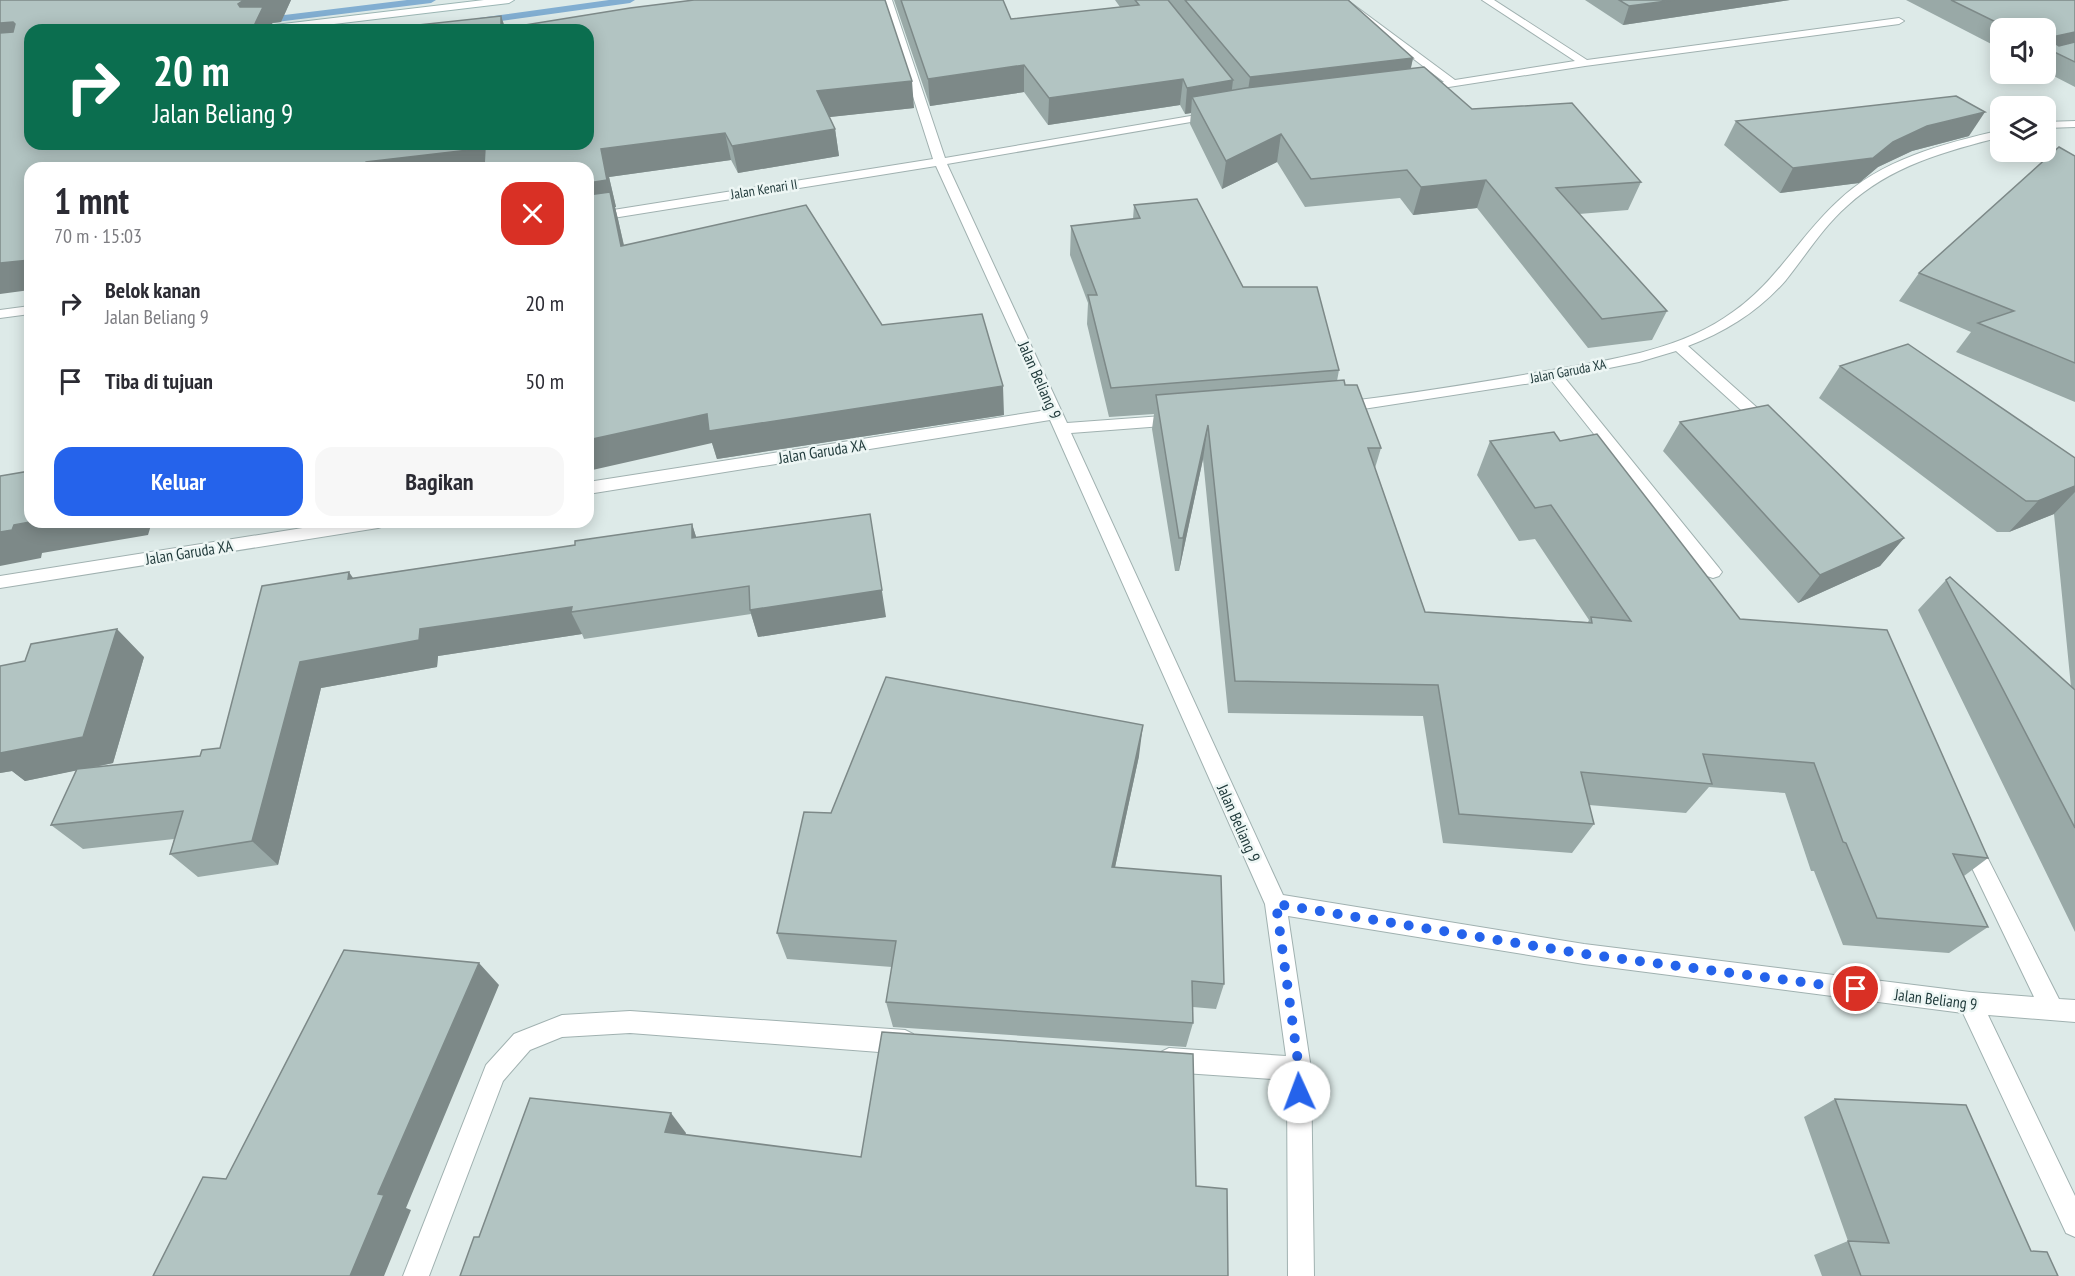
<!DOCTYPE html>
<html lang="id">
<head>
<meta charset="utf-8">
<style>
	:root { --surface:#fff; --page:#f7f7f7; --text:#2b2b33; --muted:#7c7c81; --accent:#2563eb }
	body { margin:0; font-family:"PT Sans Narrow",sans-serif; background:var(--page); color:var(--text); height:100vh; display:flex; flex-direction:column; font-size:22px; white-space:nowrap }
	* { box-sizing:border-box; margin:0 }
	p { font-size:20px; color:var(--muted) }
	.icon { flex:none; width:33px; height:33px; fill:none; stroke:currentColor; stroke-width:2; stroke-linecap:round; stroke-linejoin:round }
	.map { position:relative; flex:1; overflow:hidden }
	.side { position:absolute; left:24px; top:162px; width:570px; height:366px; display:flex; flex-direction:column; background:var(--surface); border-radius:18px; box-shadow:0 3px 15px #0003 }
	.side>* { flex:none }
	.guide { position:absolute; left:24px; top:24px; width:570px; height:126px; border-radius:18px; box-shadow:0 3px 15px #0003; background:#0b6e4f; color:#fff; overflow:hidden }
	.tools { position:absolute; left:1990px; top:18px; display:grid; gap:12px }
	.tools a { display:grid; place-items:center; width:66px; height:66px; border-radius:12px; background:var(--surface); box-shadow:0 3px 15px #0003; font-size:30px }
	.pin { position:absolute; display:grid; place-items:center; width:51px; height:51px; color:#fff; margin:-26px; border:3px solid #fff; border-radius:50%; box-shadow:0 2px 6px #0007 }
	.me { position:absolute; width:66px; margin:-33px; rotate:358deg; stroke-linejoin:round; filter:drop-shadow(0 0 4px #0008) }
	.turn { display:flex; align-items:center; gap:21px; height:126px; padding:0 30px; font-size:27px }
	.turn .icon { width:78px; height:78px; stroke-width:2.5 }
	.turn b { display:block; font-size:42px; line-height:51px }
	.round { display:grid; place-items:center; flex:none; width:63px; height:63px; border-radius:18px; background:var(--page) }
	.overview { display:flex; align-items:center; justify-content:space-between; height:102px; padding:0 30px }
	h1 { font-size:36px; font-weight:700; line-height:45px }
	.cta { display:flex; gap:12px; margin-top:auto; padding:12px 30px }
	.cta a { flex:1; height:69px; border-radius:18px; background:var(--accent); color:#fff; font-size:24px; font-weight:700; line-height:69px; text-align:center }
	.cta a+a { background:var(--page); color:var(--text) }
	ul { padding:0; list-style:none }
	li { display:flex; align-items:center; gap:18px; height:78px; padding:0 30px }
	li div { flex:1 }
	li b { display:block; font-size:22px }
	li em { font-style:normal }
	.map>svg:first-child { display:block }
</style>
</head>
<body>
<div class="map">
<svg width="2075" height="1276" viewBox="0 0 2075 1276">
	<rect width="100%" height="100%" fill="#ddeae8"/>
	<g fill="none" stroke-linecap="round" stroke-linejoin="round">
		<path fill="#82aed1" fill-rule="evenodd" d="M 407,0 L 436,0 L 431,3 L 260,24 L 255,21 L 260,18 Z
			M 609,0 L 635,0 L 630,3 L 479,24 L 474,21 L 479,18 Z"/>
		<defs>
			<path id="street" d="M 882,0 L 892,0 L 945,158 L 1214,112 L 1220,115 L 1214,118 L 947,164 L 1067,423 L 1176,415 L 1184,420 L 1176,425 L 1071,433 L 1283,895 L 1584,944 L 1970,992 L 2034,997 L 1960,843 L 1963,837 L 1970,834 L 1977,837 L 2059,999 L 2075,1000 L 2075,1022 L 1988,1015 L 2075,1196 L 2075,1237 L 2066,1233 L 1963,1013 L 1584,964 L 1288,916 L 1311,1069 L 1314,1276 L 1288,1276 L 1287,1080 L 1169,1072 L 1161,1068 L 1157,1060 L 1161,1052 L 1169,1048 L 1286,1056 L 1265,904 L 1050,420 L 588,494 L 588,482 L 1047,410 L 936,166 L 588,222 L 588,214 L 933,159 Z
				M 1336,0 L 1347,0 L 1455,80 L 1575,61 L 1482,0 L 1494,0 L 1587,60 L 1899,18 L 1904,21 L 1899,24 L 1585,66 L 1423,91 L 1419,90 L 1419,86 L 1444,82 Z
				M 2075,121 L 2075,127 L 2046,128 L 2046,122 Z
				M 2001,130 L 2001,137 C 1946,151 1890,166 1847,206 C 1823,227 1806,255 1786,280 C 1759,311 1726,332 1688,346 L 1772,421 L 1775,425 L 1772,429 L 1762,429 L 1676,351 L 1639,362 L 1564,377 L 1719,568 L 1722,572 L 1719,576 L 1713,578 L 1707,576 L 1551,380 L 1363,409 L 1341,412 L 1333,407 L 1341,402 C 1412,394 1482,382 1552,370 C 1609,360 1674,351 1724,318 C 1775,286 1795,241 1837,202 C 1881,159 1943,144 2001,130 Z
				M 30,306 L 30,314 L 0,318 L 0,310 Z
				M 340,522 L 386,522 L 384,526 L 378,528 L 0,588 L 0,576 Z
				M 630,1011 L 905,1030 L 913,1034 L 917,1042 L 913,1050 L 905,1054 L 630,1033 L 562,1037 L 530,1050 L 503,1081 L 429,1276 L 403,1276 L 486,1065 L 514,1034 L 562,1015 Z"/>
			<path id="secondary" d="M 484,0 L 514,0 L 509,3 L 284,30 L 253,30 L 258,27 Z"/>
		</defs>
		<use href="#street" stroke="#a0b1b0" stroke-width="2"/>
		<use href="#secondary" stroke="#9cb6b4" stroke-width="2"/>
		<use href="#street" fill="#fff" fill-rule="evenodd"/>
		<use href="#secondary" fill="#fff" fill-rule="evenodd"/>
	</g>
	<path fill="#99a9a7" d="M 0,0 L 291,0 L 281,22 L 272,23 L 275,30 L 30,30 L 30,144 L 505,29 L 914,108 L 829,117 L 835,129 L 839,156 L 738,173 L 731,160 L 609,177 L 616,207 L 615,207 L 624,245 L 882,325 L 1004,415 L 717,459 L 712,443 L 588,168 L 30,168 Z
		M 894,0 L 1003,0 L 1011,19 L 1120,7 L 1115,0 L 1348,0 L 1413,58 L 1411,68 L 1472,109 L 1641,182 L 1628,210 L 1579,214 L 1667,311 L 1652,340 L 1588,348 L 1477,208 L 1413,215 L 1400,198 L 1305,207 L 1277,162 L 1222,189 L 1190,124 L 1191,113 L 1185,114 L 1180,105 L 1048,125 L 1024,92 L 930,106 Z
		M 1585,0 L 1790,0 L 1623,25 Z
		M 1906,0 L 2075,0 L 2075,87 L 2046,72 L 2046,28 L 2001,28 L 2001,49 Z
		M 1736,121 L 1969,136 L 1912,151 L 1878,167 L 1859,183 L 1780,193 L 1724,145 Z
		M 2075,156 L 2075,402 L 1956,352 L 1971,332 L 1899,301 L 1919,273 Z
		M 1134,205 L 1243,287 L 1339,370 L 1337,381 L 1345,385 L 1381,448 L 1375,468 L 1425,612 L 1588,622 L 1589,620 L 1535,539 L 1519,541 L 1477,475 L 1490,441 L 1560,441 L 1740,619 L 1988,858 L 1964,876 L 1988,927 L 1949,953 L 1843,945 L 1814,871 L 1811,871 L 1785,793 L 1709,787 L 1686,813 L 1589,805 L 1594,824 L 1572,853 L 1443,843 L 1423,716 L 1228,713 L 1203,459 L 1179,571 L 1175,571 L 1152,429 L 1154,414 L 1109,417 L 1087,324 L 1088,303 L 1070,255 L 1071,226 L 1133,219 Z
		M 1840,366 L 2075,458 L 2075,932 L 1918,610 L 1946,580 L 2071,687 L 2054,514 L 2009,532 L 1997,532 L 1819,398 Z
		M 1680,422 L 1904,538 L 1880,566 L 1798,603 L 1663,451 Z
		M 692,524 L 696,537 L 886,617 L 758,637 L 751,614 L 584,639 L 582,634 L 438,656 L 437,667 L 321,688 L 278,865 L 198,877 L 170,854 L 174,839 L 83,849 L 51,825 L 77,770 L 25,781 L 12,771 L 0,773 L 0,666 L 144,657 L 113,763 L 91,768 L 200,756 L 220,748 L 353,578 L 575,545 Z
		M 1139,756 L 1115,867 L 1224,984 L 1216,1009 L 1193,1007 L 1193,1023 L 1186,1047 L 893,1027 L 886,1002 L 892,967 L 787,959 L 777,933 L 831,813 Z
		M 1835,1099 L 2031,1251 L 2058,1276 L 1822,1276 L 1814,1255 L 1848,1241 L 1804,1117 Z"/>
	<path fill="#7d8988" d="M 244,0 L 291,0 L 281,22 L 272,23 L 275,30 L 252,30 L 238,4 Z
		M 1674,0 L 1790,0 L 1623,25 L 1629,6 Z
		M 501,16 L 506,30 L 501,30 Z
		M 13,22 L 30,48 L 0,51 L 0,23 Z
		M 2075,32 L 2075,47 L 2055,52 L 2056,36 Z
		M 1413,58 L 1407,84 L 1246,104 L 1250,77 Z
		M 1024,65 L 1024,92 L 930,106 L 928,79 Z
		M 1183,79 L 1180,105 L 1048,125 L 1049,98 Z
		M 1233,80 L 1230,106 L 1192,97 L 1191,113 L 1185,114 L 1187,88 Z
		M 912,81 L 914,108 L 821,118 L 817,91 Z
		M 1985,112 L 1969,136 L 1912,151 L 1878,167 L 1859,183 L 1780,193 L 1793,168 L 1893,142 L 1927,126 Z
		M 835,129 L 839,156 L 738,173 L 732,146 Z
		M 725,133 L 731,160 L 609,177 L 616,207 L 615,207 L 618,219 L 630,274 L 588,212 L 588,183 L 601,149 Z
		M 1281,134 L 1277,162 L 1222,189 L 1226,161 Z
		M 485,148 L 489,166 L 484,167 L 485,168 L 365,168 L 366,162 Z
		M 538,164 L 539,168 L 508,168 Z
		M 1486,180 L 1477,208 L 1413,215 L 1421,187 Z
		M 30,260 L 30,290 L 0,294 L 0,263 Z
		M 1003,386 L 1004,415 L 717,459 L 712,443 L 588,471 L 588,440 L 707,414 Z
		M 1208,425 L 1203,459 L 1179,571 L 1183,538 Z
		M 2075,486 L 2075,492 L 2054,514 L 2009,532 L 2038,501 Z
		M 870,514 L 886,617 L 758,637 L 750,610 Z
		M 30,522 L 152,522 L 148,535 L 42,553 L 41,558 L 0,566 L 0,532 L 14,525 Z
		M 692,524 L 701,552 L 692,538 Z
		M 1904,538 L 1880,566 L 1798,603 L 1820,575 Z
		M 349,572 L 368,600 L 348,579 Z
		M 572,607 L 571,612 L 582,634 L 438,656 L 437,667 L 321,688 L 278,865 L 252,841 L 300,662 L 420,629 Z
		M 117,629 L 144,657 L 113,763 L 25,781 L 12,771 L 0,773 L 0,744 Z
		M 1143,725 L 1139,756 L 1109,895 L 1112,867 Z
		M 479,963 L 499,985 L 406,1208 L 411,1210 L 384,1276 L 350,1276 L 378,1194 Z
		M 671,1113 L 686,1133 L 681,1151 L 665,1132 Z"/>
	<path fill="#b2c4c2" stroke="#7d8988" stroke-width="1.5" d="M 0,0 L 244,0 L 238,4 L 240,7 L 263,7 L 252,30 L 30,30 L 30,144 L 588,144 L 588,30 L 372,30 L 501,16 L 501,29 L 630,8 L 694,0 L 885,0 L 912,81 L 817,91 L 835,129 L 732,146 L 725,133 L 601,149 L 607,180 L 588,183 L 588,168 L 538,168 L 538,164 L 508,168 L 489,168 L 489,166 L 484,167 L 485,148 L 366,162 L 365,168 L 30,168 L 30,260 L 0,263 L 0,33 L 13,32 L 15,24 L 13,22 L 0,23 Z
		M 901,0 L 1003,0 L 1011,19 L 1139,5 L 1135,0 L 1168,0 L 1233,80 L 1187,88 L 1183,79 L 1049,98 L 1024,65 L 928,79 Z
		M 1185,0 L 1348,0 L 1413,58 L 1250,77 Z
		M 1619,0 L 1674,0 L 1629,6 Z
		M 1951,0 L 2075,0 L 2075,32 L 2056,36 L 2056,44 L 2059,46 L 2075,42 L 2075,62 L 2046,48 L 2046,28 L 2008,28 Z
		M 1424,67 L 1472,109 L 1572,103 L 1641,182 L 1556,188 L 1667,311 L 1602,319 L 1486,180 L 1421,187 L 1407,170 L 1311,179 L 1281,134 L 1226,161 L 1192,97 L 1246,88 Z
		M 1956,96 L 1985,112 L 1927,126 L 1893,142 L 1873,158 L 1793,168 L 1736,121 Z
		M 2059,147 L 2075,156 L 2075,363 L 1978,323 L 2014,311 L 1919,273 Z
		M 610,192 L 621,246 L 806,205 L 882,325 L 982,314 L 1003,386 L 709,431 L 707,414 L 588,440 L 588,195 Z
		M 1197,199 L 1243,287 L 1317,287 L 1339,370 L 1111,388 L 1088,295 L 1097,295 L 1071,226 L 1140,218 L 1134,205 Z
		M 1908,344 L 2075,458 L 2075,486 L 2038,501 L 2026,501 L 1840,366 Z
		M 1344,380 L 1345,385 L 1357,385 L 1381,448 L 1368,448 L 1425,612 L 1592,623 L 1591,617 L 1631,621 L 1551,505 L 1535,508 L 1490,441 L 1554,432 L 1560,441 L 1597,434 L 1740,619 L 1887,630 L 1988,858 L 1953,854 L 1988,927 L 1877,918 L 1846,843 L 1843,842 L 1814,763 L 1703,754 L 1712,784 L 1581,772 L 1594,824 L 1459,814 L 1438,685 L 1235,681 L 1208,425 L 1183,538 L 1179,538 L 1156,395 Z
		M 1768,405 L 1904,538 L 1820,575 L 1680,422 Z
		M 30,471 L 30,522 L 14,525 L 12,530 L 0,532 L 0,476 Z
		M 870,514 L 882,590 L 750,610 L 749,586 L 571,612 L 572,607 L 420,629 L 419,640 L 300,662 L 252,841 L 170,854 L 183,811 L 51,825 L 77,769 L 200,756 L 202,750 L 220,748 L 262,586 L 349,572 L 348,579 L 575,545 L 575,541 L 692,524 L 692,538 Z
		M 1950,577 L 2075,690 L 2075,828 L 1946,580 Z
		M 117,629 L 83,737 L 0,753 L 0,666 L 25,661 L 31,644 Z
		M 886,677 L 1143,725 L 1112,867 L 1221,876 L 1224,984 L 1192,981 L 1193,1023 L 886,1002 L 896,941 L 777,933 L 804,812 L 831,813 Z
		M 344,950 L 479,963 L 378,1194 L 384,1195 L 350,1276 L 153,1276 L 203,1177 L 226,1179 Z
		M 882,1032 L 1193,1054 L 1196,1186 L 1227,1189 L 1228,1276 L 460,1276 L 474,1237 L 479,1237 L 530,1098 L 671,1113 L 665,1132 L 861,1157 Z
		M 1835,1099 L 1966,1105 L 2031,1251 L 2047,1252 L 2058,1276 L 1861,1276 L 1848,1241 L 1889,1243 Z"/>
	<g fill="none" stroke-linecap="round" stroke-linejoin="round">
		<path stroke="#2563eb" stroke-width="10" stroke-dasharray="0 18" d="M 1299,1092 L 1299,1069 L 1276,904 L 1584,954 L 1856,989"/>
	</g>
	<g text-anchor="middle" stroke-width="5" stroke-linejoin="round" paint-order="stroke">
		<g font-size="14" fill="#1e3839" stroke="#edf6f4">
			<text transform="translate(764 189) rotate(-9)" y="5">Jalan Kenari II</text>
			<text transform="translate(1568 371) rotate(-11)" y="5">Jalan Garuda XA</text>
		</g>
		<g font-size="16" fill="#1e3839" stroke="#edf6f4">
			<text transform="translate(1040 380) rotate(66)" y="6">Jalan Beliang 9</text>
			<text transform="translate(822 451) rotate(-9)" y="6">Jalan Garuda XA</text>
			<text transform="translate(189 552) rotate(-9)" y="6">Jalan Garuda XA</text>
			<text transform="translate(1239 823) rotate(66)" y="6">Jalan Beliang 9</text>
			<text transform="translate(1936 999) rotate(7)" y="6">Jalan Beliang 9</text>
		</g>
	</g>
</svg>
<div class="tools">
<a><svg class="icon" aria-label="sound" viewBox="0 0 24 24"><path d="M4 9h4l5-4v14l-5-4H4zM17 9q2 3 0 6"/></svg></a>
<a><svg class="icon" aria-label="layers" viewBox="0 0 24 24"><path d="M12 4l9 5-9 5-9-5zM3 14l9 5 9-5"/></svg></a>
</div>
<div class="pin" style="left:1856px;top:989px;background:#d93025"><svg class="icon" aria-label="arrive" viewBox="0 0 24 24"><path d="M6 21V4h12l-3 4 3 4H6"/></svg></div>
<svg class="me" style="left:1299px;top:1092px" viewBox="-20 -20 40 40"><circle r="19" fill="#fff"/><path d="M0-13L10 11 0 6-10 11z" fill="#2563eb"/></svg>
<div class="guide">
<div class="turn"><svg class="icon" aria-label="right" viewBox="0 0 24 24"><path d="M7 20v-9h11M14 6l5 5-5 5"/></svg><div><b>20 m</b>Jalan Beliang 9</div></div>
</div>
<section class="side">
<div class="overview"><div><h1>1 mnt</h1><p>70 m · 15:03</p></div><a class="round" style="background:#d93025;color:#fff"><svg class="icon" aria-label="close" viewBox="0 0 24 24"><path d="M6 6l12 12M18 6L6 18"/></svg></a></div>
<ul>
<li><svg class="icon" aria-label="right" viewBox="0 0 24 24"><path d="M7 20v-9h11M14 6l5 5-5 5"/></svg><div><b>Belok kanan</b><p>Jalan Beliang 9</p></div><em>20 m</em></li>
<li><svg class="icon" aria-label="arrive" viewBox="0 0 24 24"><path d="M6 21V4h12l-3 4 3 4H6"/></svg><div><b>Tiba di tujuan</b></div><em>50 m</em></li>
</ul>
<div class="cta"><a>Keluar</a><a>Bagikan</a></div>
</section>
</div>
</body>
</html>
